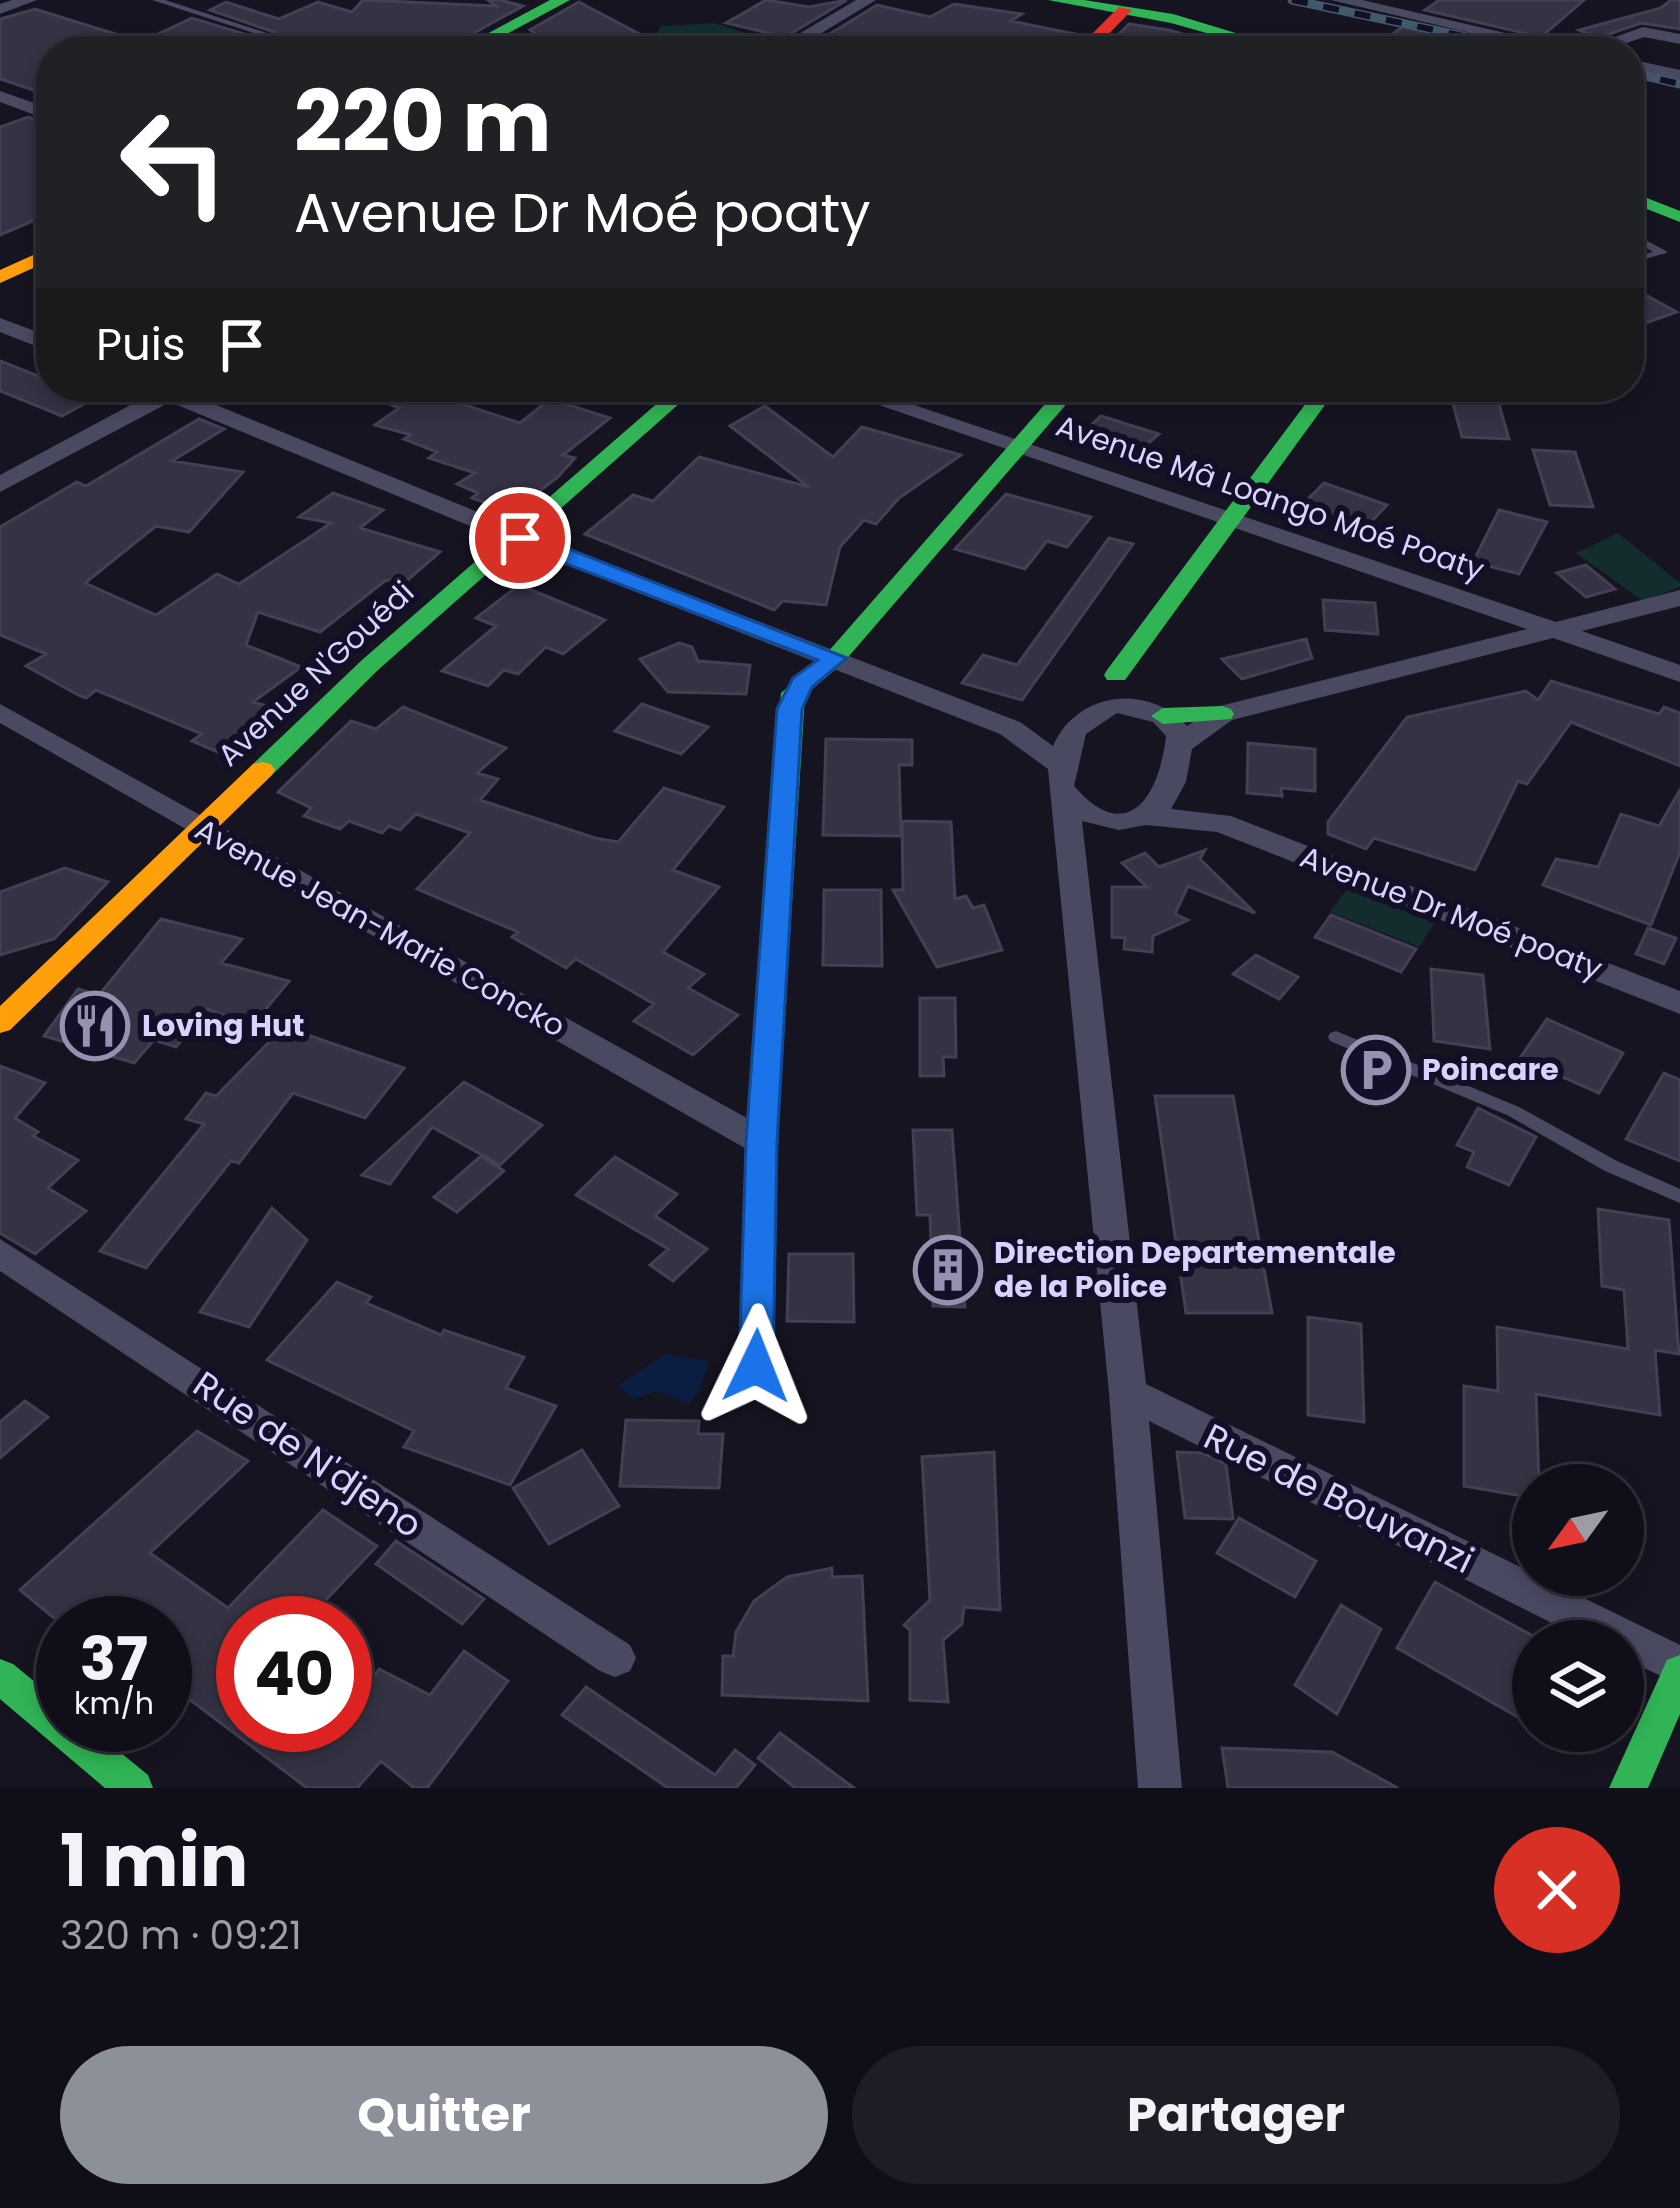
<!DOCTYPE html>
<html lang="fr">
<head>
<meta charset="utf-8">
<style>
	:root { --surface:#100f19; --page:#1e1d26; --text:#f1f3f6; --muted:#9c9ca2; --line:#302f38; --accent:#8c9099 }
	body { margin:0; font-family:Poppins,sans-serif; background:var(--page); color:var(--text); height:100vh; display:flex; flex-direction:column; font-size:45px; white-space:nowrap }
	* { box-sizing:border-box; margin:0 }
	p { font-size:39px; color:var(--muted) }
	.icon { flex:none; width:66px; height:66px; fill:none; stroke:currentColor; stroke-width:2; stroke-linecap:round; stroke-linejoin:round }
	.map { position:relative; height:1788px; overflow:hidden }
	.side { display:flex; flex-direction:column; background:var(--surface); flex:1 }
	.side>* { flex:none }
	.top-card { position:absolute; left:36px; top:36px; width:1608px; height:366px; border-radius:48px; box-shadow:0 6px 18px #0003,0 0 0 3px var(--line); background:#202124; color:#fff; overflow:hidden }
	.needle { width:78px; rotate:237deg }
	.controls { position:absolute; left:1512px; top:1464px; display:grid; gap:24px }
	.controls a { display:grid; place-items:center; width:132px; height:132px; border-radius:50%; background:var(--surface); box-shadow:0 6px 18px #0003,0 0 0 3px var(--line); font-size:60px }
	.speed { position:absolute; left:36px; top:1596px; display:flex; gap:24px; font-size:60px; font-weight:700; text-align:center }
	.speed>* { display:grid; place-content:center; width:156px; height:156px; border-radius:50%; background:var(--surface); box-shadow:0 6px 18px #0003,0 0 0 3px var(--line); line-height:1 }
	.speed small { font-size:30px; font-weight:400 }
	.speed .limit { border:18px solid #d22; background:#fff; color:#111 }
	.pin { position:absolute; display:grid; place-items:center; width:102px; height:102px; color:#fff; margin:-51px; border:6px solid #fff; border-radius:50%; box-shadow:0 3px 12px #0007 }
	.me { position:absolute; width:132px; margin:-66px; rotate:2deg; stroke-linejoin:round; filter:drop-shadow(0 0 9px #0008) }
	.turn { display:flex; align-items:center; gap:42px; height:252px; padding:0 60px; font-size:54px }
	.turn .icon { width:156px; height:156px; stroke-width:2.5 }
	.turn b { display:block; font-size:84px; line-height:102px }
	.then { display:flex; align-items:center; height:114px; padding:0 60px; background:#0003; gap:24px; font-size:45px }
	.round { display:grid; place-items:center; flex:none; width:126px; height:126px; border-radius:63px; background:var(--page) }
	.overview { display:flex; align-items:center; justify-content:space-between; height:204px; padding:0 60px }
	h1 { font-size:72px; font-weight:700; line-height:90px }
	.action { display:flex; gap:24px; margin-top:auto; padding:24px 60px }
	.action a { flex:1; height:138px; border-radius:72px; background:var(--accent); color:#fff; font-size:48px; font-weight:700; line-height:138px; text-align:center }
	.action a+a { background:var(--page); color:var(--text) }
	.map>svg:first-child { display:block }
</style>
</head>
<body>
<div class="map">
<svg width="1680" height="1788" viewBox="0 0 1680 1788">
	<rect width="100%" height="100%" fill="#161421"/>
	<path fill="#132c2d" d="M 715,23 L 758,37 L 748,49 C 715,54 684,53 655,39 L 661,26 Z
		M 1618,533 L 1680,583 L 1680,587 L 1643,601 L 1576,553 Z
		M 1347,889 L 1435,923 L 1419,947 L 1330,912 Z"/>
	<path fill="#0b1e41" d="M 665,1354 L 709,1361 L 699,1393 L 688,1403 L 655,1391 L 633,1399 L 617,1386 Z"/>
	<path fill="#343243" stroke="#433f54" stroke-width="3" d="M 363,0 L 496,6 L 488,0 L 500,0 L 523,6 L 441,51 L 51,51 L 51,96 L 0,79 L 0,19 L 35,9 L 141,42 L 192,18 L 264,40 L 274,32 L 210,10 L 226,2 L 279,19 L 318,2 L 352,12 Z
		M 766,0 L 809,7 L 847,0 L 785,37 L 726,23 Z
		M 1439,0 L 1584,0 L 1541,37 L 1425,10 Z
		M 1671,0 L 1680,0 L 1680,29 L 1641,23 L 1598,38 L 1579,30 L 1661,8 Z
		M 579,2 L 647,38 L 602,51 L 560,51 L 530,30 Z
		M 954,4 L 1022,14 L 1011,21 L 1080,35 L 1066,51 L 903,51 L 867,42 L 843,51 L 813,44 L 877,5 L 930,17 Z
		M 1408,23 L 1525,50 L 1418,51 L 1381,42 Z
		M 1129,24 L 1169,30 L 1220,45 L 1217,51 L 1139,51 L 1119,34 Z
		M 28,117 L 51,125 L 51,213 L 0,235 L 0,127 Z
		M 1629,286 L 1677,312 L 1629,329 Z
		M 0,361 L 51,381 L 51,387 L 95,398 L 62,416 L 0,391 Z
		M 350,387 L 488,387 L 462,404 L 520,423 L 550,399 L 610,418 L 563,455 L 575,458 L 558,477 L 512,512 L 472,498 L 478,493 L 457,484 L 475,473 L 429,458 L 437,452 L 404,439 L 411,435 L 375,425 L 399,408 Z
		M 1449,389 L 1495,391 L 1509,439 L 1462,437 Z
		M 765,406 L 833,457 L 862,427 L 961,455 L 899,498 L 876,524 L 864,520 L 840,547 L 826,605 L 783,601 L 774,610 L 585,534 L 633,495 L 653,501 L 699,457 L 809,487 L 730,426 Z
		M 1101,416 L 1159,434 L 1133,456 L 1078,437 Z
		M 199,419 L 224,429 L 172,461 L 243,472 L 189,532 L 156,526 L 85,583 L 156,615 L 217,574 L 239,584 L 331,523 L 299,517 L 333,493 L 383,510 L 360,528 L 440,552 L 402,585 L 386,580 L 320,632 L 258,612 L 246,645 L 301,667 L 253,702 L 278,709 L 220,753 L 192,741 L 202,734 L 96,690 L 86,698 L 78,695 L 26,666 L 46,654 L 0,635 L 0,527 L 77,482 L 86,486 Z
		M 1533,450 L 1575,452 L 1593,507 L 1550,505 Z
		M 1324,483 L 1387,505 L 1368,525 L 1304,503 Z
		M 1006,494 L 1091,517 L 1067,547 L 1047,541 L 1025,569 L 955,549 Z
		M 1499,510 L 1547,522 L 1519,574 L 1473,562 Z
		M 1109,538 L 1133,544 L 1022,700 L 962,683 L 983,655 L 1017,665 Z
		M 1586,565 L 1615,589 L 1586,597 L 1557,573 Z
		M 519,585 L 605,620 L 563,654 L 546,647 L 518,674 L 504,670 L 488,686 L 442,671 L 496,626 L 476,618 Z
		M 1323,600 L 1375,603 L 1378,634 L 1325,630 Z
		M 1306,639 L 1312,658 L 1242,679 L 1222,659 Z
		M 679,643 L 692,647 L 698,661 L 750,665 L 746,694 L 668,692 L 640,659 Z
		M 1551,681 L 1659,714 L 1664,707 L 1680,713 L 1680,766 L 1571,722 L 1527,784 L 1518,781 L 1475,870 L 1374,838 L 1366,849 L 1328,834 L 1328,822 L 1407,717 L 1526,691 L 1538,700 Z
		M 642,704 L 708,727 L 681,754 L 615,731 Z
		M 403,707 L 506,748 L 477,773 L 498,779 L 480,800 L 595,838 L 618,842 L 664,788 L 724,807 L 673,870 L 719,887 L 663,952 L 704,974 L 688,988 L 738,1015 L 693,1055 L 634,1021 L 654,1004 L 576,959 L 566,968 L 512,937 L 518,932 L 417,889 L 470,833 L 416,814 L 400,830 L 389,826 L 382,833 L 349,821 L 340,829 L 304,816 L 311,808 L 278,792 L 351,721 L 376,729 Z
		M 826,739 L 912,740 L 912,765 L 899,765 L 901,836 L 823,835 Z
		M 1248,743 L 1315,749 L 1315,791 L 1281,788 L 1282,796 L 1247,793 Z
		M 1680,790 L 1680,852 L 1651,925 L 1543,885 L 1556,859 L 1598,867 L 1621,814 L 1659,826 Z
		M 902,821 L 951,822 L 955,899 L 966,896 L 973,908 L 984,905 L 1002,950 L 937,967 L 893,890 L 903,890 Z
		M 1205,850 L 1200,859 L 1255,913 L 1188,886 L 1175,914 L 1188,920 L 1153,936 L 1152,952 L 1124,949 L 1125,938 L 1112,937 L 1112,887 L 1147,887 L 1122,863 L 1145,853 L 1159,867 Z
		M 65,868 L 108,882 L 54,939 L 0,955 L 0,892 Z
		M 824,890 L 881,890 L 882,966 L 823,965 Z
		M 1331,915 L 1416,949 L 1401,972 L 1315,937 Z
		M 161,919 L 242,939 L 221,963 L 289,981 L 252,1026 L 207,1009 L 176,1047 L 154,1040 L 134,1063 L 44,1036 L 78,989 L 99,995 Z
		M 1648,928 L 1676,938 L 1664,964 L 1636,954 Z
		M 1256,955 L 1298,977 L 1279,999 L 1233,974 Z
		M 1431,969 L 1483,975 L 1490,1049 L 1434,1041 Z
		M 920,998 L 955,998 L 956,1057 L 943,1057 L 944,1076 L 920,1076 Z
		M 1547,1019 L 1623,1053 L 1599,1093 L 1520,1058 Z
		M 284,1027 L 404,1068 L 365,1118 L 293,1093 L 239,1163 L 231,1161 L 146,1268 L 100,1251 L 204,1124 L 186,1119 L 206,1093 L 216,1096 Z
		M 0,1066 L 45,1083 L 15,1118 L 38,1132 L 33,1136 L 78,1160 L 48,1188 L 86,1211 L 35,1254 L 0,1233 Z
		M 1664,1073 L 1680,1080 L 1680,1161 L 1626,1139 Z
		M 464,1082 L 542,1125 L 500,1165 L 432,1127 L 390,1184 L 362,1175 Z
		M 1155,1096 L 1233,1096 L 1272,1313 L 1186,1313 Z
		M 1478,1108 L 1536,1137 L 1509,1185 L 1467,1167 L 1474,1152 L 1457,1145 Z
		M 913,1130 L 952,1130 L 965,1307 L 933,1306 L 930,1215 L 917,1215 Z
		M 481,1156 L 504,1171 L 457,1212 L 434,1197 Z
		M 615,1157 L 677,1194 L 655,1216 L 707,1249 L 673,1281 L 650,1265 L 668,1249 L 576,1195 Z
		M 272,1208 L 307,1240 L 249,1327 L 200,1312 Z
		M 1598,1209 L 1669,1220 L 1679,1354 L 1655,1350 L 1660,1415 L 1536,1394 L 1539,1485 L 1533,1485 L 1533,1498 L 1464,1486 L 1464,1386 L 1498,1391 L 1497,1327 L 1628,1349 L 1624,1290 L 1602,1286 Z
		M 789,1254 L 853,1254 L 854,1322 L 787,1321 Z
		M 337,1282 L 371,1297 L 366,1303 L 441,1335 L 444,1330 L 524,1357 L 506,1388 L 556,1406 L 510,1485 L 404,1447 L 414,1431 L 267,1360 Z
		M 1308,1317 L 1361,1324 L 1364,1422 L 1308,1415 Z
		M 25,1401 L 48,1417 L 0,1458 L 0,1422 Z
		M 626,1420 L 699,1421 L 698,1434 L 723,1434 L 719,1488 L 620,1486 Z
		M 197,1431 L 248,1461 L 150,1553 L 228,1608 L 323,1510 L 377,1546 L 304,1623 L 243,1623 L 243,1725 L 345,1725 L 345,1652 L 376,1674 L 379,1669 L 430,1695 L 464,1651 L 508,1681 L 427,1788 L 414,1788 L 381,1761 L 357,1788 L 307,1788 L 189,1699 L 165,1723 L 165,1623 L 60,1623 L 20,1590 Z
		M 582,1450 L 619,1506 L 549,1544 L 513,1488 Z
		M 994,1452 L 1000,1610 L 964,1607 L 962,1624 L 943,1640 L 948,1702 L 910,1700 L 910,1630 L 904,1625 L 930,1600 L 922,1457 Z
		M 1177,1452 L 1202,1453 L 1226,1464 L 1233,1519 L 1185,1518 Z
		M 1239,1518 L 1316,1561 L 1295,1597 L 1217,1553 Z
		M 396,1541 L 484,1599 L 462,1624 L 376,1564 Z
		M 832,1568 L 832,1577 L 862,1576 L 868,1701 L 722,1695 L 723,1656 L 733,1656 L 736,1632 L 754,1601 L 787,1577 Z
		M 1435,1582 L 1533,1636 L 1533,1695 L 1521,1719 L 1397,1648 Z
		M 1341,1605 L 1381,1629 L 1337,1714 L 1295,1685 Z
		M 586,1687 L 715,1775 L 735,1750 L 755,1765 L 736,1788 L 668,1788 L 562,1715 Z
		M 780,1733 L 854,1788 L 795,1788 L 758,1758 Z
		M 1222,1748 L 1332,1752 L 1398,1788 L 1228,1788 Z"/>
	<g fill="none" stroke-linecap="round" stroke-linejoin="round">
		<path fill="#4a4962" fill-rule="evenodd" d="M 152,0 L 165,0 L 270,34 L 263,36 Z
			M 1629,231 L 1666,251 L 1667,253 L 1629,263 L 1629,257 L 1653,252 L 1629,238 Z
			M 1336,1031 L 1519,1107 L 1617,1161 L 1680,1189 L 1680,1203 L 1605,1171 L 1507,1115 L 1330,1041 L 1328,1037 L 1330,1033 Z"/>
		<path fill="#4a4962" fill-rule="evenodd" d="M 12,0 L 37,0 L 0,14 L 0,4 Z
			M 856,0 L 876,0 L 792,51 L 770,51 Z
			M 1331,0 L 1362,0 L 1579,50 L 1643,27 L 1680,34 L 1680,44 L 1644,37 L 1604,51 L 1547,51 Z
			M 1103,29 L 1135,51 L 1115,51 L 1094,34 Z
			M 1629,59 L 1680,70 L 1680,80 L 1629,69 Z
			M 0,91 L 51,109 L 51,121 L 0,102 Z
			M 0,318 L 51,337 L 51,352 L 0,332 Z
			M 143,387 L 190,387 L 187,393 L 529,533 L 1020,722 L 1053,746 C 1077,691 1148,683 1187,726 L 1212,708 L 1527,629 L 827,387 L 861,387 L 1556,622 L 1680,590 L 1680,606 L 1582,631 L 1680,665 L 1680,682 L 1553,638 L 1232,720 L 1192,749 L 1186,782 L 1171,809 L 1231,816 L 1680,991 L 1680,1014 L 1217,832 L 1146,825 L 1119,830 L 1082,821 L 1146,1384 L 1680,1645 L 1680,1685 L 1623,1658 L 1623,1641 L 1588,1641 L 1149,1421 L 1182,1788 L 1138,1788 L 1109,1393 L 1048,769 L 1000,734 L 511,543 L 170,402 L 0,492 L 0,475 L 151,394 ZM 1117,713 L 1153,722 L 1166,736 C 1160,793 1129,849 1074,786 L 1086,734 Z
			M 0,704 L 774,1133 L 779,1142 L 774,1151 L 750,1151 L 0,723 Z
			M 0,1239 L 630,1645 L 636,1658 L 630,1671 L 615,1677 L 600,1671 L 0,1271 Z"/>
		<path fill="#30b455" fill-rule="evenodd" d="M 550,0 L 570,0 L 475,51 L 455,51 Z
			M 1048,0 L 1084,0 L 1173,14 L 1295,51 L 1270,51 L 1171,23 Z
			M 1629,191 L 1680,211 L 1680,222 L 1629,202 Z
			M 676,387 L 698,387 L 378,670 L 271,776 L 253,776 L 249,770 L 253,764 L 362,660 Z
			M 1060,387 L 1081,387 L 843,663 L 805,695 L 777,1142 L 773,1366 L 768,1376 L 756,1380 L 744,1376 L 739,1366 L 747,1142 L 781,693 L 827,653 Z
			M 1318,387 L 1338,387 L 1125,680 L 1107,680 L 1104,675 L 1107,670 Z
			M 1222,706 L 1231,709 L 1234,714 L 1231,719 L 1163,724 L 1151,716 L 1163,708 Z
			M 1680,1655 L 1680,1714 L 1648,1788 L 1609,1788 L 1667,1660 Z
			M 0,1659 L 13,1664 L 63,1705 L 63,1725 L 87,1725 L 148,1775 L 153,1788 L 105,1788 L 0,1699 Z"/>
		<path fill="#ff9f0a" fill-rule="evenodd" d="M 51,247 L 51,260 L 0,283 L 0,270 Z
			M 262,762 L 271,764 L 275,770 L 271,776 L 10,1030 L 0,1033 L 0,1006 L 253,764 Z"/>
		<path fill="#e5322d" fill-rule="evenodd" d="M 1119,7 L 1132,10 L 1092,51 L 1075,51 Z"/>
		<defs>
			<path id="rail" d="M 1292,0 L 1534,51
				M 1629,72 L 1680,84"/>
		</defs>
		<use href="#rail" stroke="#43596b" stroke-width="9"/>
		<use href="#rail" stroke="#130f26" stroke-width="6" stroke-dasharray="16" stroke-linecap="butt"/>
	</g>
	<path fill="#1a73e8" stroke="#114b97" stroke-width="3" d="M 512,533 L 528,533 L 847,658 L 812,687 L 802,709 L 777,1142 L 773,1366 L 768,1376 L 744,1376 L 739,1366 L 746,1142 L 777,709 L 793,678 L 818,660 L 512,543 Z"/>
	<defs>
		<symbol id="restaurant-ring" viewBox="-11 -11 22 22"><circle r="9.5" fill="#130f26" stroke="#9591b1" stroke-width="1.5"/><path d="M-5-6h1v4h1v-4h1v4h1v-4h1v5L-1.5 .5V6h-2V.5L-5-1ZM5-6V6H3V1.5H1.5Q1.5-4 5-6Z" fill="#9591b1"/></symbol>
		<symbol id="parking-ring" viewBox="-11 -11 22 22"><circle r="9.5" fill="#130f26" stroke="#9591b1" stroke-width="1.5"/><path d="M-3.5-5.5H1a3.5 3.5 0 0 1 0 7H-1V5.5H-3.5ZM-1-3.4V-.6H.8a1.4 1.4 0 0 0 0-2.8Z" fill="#9591b1"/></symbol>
		<symbol id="building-ring" viewBox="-11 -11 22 22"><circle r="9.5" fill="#130f26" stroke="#9591b1" stroke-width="1.5"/><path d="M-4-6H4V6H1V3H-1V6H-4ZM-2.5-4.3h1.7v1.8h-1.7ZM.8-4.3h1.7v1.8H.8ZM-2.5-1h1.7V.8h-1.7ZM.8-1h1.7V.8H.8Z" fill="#9591b1"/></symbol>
	</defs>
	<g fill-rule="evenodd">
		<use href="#restaurant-ring" x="57" y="988" width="76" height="76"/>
		<use href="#parking-ring" x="1338" y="1032" width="76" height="76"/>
		<use href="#building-ring" x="910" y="1232" width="76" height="76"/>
	</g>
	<g text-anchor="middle" stroke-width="12" stroke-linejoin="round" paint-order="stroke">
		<g font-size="30" fill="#d9d4ff" stroke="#130f26">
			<text transform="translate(1270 498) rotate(19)" y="10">Avenue Mâ Loango Moé Poaty</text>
			<text transform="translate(316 674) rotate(-43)" y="10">Avenue N'Gouédi</text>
			<text transform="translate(1451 913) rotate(21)" y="10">Avenue Dr Moé poaty</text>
			<text transform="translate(380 928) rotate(29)" y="10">Avenue Jean-Marie Concko</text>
		</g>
		<g font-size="30" font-weight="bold" fill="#d9d4ff" stroke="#130f26" text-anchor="start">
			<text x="142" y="1036">Loving Hut</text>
			<text x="1422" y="1080">Poincare</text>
			<text x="994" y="1263">Direction Departementale<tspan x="994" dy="34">de la Police</tspan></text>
		</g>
		<g font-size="36" fill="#d9d4ff" stroke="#130f26">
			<text transform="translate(308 1454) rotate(34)" y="13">Rue de N'djeno</text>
			<text transform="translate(1339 1498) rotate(26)" y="13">Rue de Bouvanzi</text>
		</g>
	</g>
</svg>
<div class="controls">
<a><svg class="needle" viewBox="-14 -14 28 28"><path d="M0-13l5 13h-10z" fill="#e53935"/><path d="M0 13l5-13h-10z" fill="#9c9ca2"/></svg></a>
<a><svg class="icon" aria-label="layers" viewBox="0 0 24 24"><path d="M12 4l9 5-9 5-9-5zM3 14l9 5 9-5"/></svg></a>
</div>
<div class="speed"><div>37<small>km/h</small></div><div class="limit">40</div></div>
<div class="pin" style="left:520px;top:538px;background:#d93025"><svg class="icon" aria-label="arrive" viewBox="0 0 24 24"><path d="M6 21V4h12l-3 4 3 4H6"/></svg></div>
<svg class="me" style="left:756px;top:1366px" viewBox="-20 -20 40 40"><path d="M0-17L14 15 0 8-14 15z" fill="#1a73e8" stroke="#fff" stroke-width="4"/></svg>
<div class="top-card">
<div class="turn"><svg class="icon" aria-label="left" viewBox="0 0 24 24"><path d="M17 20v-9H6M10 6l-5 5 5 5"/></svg><div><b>220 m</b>Avenue Dr Moé poaty</div></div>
<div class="then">Puis<svg class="icon" aria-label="arrive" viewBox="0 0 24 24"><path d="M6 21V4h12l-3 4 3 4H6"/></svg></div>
</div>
</div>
<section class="side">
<div class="overview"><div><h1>1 min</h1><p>320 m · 09:21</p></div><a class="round" style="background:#d93025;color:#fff"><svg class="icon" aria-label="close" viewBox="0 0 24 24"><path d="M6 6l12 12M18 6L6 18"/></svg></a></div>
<div class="action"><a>Quitter</a><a>Partager</a></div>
</section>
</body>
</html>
